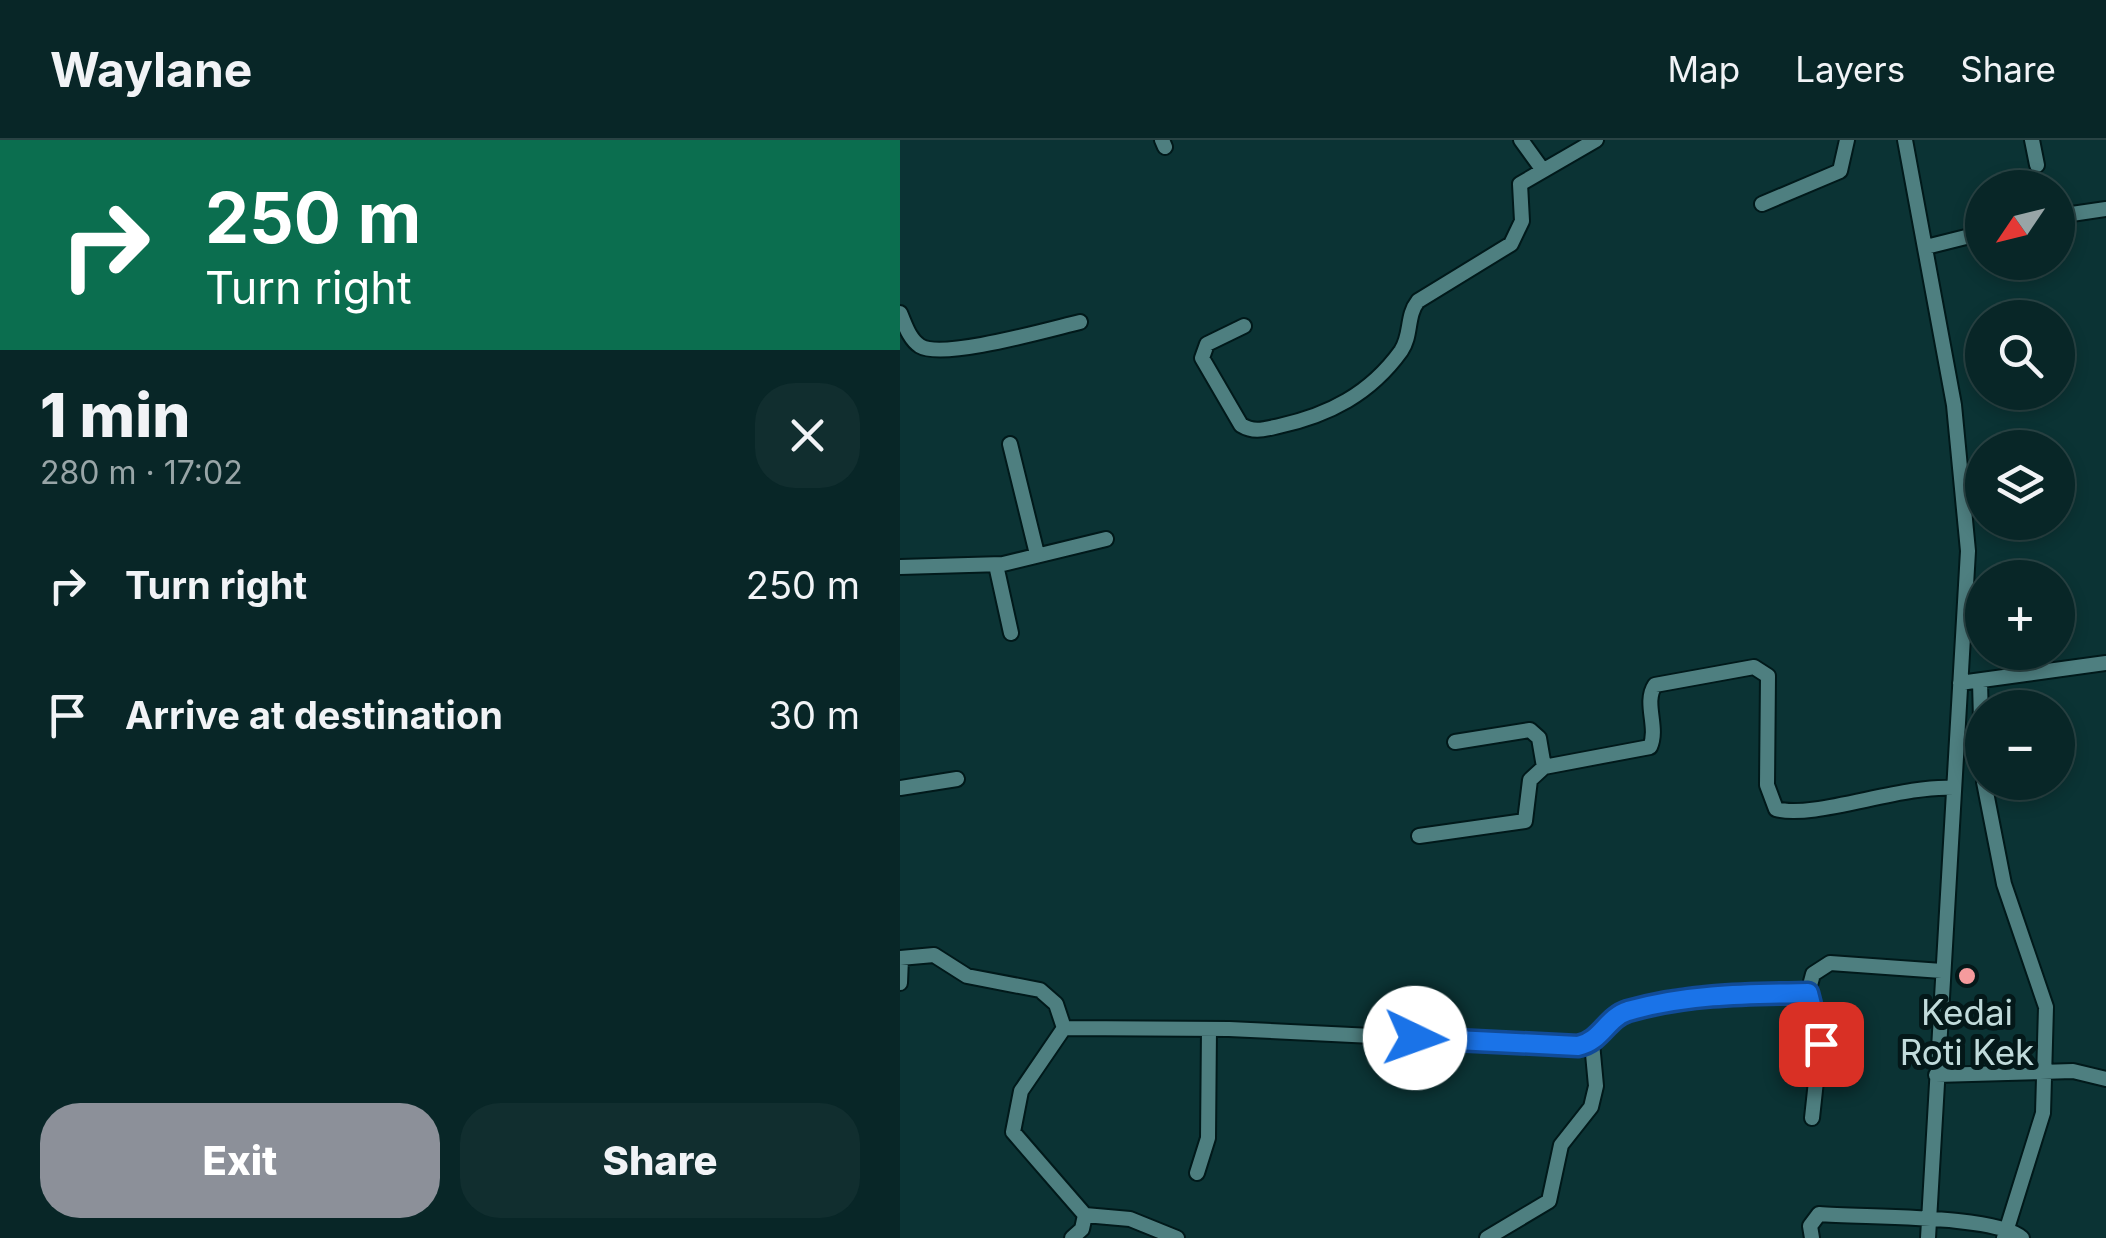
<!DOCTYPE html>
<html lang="en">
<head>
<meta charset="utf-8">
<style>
	:root { --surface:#082627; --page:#112e2f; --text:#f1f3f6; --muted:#98a5a7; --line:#294344; --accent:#8c9099 }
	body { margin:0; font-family:Inter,sans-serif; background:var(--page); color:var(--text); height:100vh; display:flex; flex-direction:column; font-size:38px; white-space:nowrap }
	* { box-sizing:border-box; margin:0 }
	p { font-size:32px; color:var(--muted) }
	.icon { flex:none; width:55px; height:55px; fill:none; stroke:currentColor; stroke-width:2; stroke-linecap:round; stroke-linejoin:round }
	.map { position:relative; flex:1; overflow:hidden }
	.side { display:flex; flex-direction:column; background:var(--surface); width:900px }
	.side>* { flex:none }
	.top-card { background:#0b6e4f; color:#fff; overflow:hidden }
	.needle { width:65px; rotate:235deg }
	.controls { position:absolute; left:1065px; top:30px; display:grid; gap:20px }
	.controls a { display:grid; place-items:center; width:110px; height:110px; border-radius:50%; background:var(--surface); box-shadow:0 5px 15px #0003,0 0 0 2px var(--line); font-size:50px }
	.pin { position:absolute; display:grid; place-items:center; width:85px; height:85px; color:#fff; margin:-42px; border-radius:20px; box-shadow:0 5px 15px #0006 }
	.me { position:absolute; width:110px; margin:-55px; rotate:93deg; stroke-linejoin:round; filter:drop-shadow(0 0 8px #0008) }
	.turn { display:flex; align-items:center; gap:35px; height:210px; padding:0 40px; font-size:45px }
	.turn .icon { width:130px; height:130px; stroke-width:2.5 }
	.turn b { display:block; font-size:70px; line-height:85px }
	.round { display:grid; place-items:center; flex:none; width:105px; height:105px; border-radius:40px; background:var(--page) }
	.summary { display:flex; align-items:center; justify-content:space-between; height:170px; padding:0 40px }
	h1 { font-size:60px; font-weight:800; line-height:75px }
	.action { display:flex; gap:20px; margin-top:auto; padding:20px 40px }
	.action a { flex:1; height:115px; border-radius:40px; background:var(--accent); color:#fff; font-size:40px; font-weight:800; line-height:115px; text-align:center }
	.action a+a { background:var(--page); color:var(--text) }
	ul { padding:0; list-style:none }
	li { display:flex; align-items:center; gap:30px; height:130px; padding:0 40px }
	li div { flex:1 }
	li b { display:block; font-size:38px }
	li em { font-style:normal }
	header { display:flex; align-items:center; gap:60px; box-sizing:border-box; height:140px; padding:0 50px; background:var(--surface); border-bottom:2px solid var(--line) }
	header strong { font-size:48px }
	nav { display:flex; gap:55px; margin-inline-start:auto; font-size:35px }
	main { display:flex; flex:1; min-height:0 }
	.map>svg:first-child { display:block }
</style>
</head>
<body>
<header>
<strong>Waylane</strong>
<nav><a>Map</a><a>Layers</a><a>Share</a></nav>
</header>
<main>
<section class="side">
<div class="top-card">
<div class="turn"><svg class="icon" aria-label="right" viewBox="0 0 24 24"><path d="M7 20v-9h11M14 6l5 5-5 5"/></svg><div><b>250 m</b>Turn right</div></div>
</div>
<div class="summary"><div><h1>1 min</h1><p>280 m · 17:02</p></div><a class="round"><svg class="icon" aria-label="close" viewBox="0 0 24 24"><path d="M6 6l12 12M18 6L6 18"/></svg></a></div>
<ul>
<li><svg class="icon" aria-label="right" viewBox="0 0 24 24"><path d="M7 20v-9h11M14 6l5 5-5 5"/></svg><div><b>Turn right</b></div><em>250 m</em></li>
<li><svg class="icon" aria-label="arrive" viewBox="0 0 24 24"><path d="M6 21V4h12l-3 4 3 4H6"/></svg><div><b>Arrive at destination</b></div><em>30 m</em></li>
</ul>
<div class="action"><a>Exit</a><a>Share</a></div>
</section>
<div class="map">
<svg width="1206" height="1098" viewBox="0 0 1206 1098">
	<rect width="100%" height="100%" fill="#0b3334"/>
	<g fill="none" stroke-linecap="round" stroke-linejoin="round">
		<defs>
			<path id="minor" d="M 262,0 L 265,7
				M 621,0 L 642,29
				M 1005,0 L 1054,265 L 1068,411 L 1028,1098
				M 1132,0 L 1137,25
				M 862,64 L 940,31 L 947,0
				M 1158,76 L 1206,69
				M 1026,107 L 1082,93
				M 0,173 C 5,184 9,199 20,206 C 43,220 150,189 180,182
				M 344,186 L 307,204 L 302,218 L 341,285 C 354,293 365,289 379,286 C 429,275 470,254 501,211 C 512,195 506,176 518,161 L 611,104 L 622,81 L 620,44 L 696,0
				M 110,304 L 137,414
				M 96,425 L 111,493
				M 0,427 L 103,424 L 206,399
				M 1080,541 L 1082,620
				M 1060,543 L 1206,523
				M 555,602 L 630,590 L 639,598 L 644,627
				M 1084,642 L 1104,744 L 1146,867 L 1143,973 L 1104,1098
				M 0,648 L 57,639
				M 519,696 L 625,681 L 630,640 L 644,627 L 750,607 C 759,587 743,563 755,545 L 854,527 L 868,536 L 867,645 L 876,669 C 913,680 1003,644 1054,648
				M 0,818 L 34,815 L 67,836 L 140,850 L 156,864 L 164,888 L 121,951 L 113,992 L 185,1075 L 182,1089 L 172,1098
				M 0,843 L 1,818
				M 164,888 L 329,889 L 678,906 C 701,902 702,883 720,874 C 771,848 852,854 908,853
				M 1036,935 L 1173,931 L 1206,939
				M 912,978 L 921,895 L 908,853 L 913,834 L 930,823 L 1042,831
				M 297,1033 L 308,998 L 309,889
				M 185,1075 L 230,1079 L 277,1098
				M 587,1098 L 649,1061 L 661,1005 L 691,967 L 696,946 L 692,903
				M 912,1098 L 910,1086 L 919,1074 C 963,1078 1094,1074 1122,1098"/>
		</defs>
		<use href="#minor" stroke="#01191a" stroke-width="18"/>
		<use href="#minor" stroke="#4e7f80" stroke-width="14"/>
	</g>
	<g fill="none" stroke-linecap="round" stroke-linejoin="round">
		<defs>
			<path id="route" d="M 515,898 L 678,906 C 702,901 706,878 728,871 C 787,854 847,854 908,853 L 921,904"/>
		</defs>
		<use href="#route" stroke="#114b97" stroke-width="25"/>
		<use href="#route" stroke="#1a73e8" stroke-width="18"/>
	</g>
	<circle fill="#f59b9d" stroke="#041819" stroke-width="4" cx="1067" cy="836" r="10"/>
	<g text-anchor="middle" stroke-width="10" stroke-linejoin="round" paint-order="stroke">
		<g font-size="35" fill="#c1dbdb" stroke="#041819">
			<text x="1067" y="885">Kedai<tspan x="1067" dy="40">Roti Kek</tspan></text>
		</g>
	</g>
</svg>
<div class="controls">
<a><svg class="needle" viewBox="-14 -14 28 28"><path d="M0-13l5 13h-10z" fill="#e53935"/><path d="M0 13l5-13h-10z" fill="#98a5a7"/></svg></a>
<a><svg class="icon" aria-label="search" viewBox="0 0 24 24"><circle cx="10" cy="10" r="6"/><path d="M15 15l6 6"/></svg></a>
<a><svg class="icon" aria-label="layers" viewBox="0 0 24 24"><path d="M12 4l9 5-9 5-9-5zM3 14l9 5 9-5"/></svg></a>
<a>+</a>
<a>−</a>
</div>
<div class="pin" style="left:921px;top:904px;background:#d93025"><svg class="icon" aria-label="arrive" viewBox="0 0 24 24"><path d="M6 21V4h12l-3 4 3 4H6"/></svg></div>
<svg class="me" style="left:515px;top:898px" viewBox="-20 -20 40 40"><circle r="19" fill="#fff"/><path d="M0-13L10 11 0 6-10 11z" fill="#1a73e8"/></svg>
</div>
</main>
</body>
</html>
